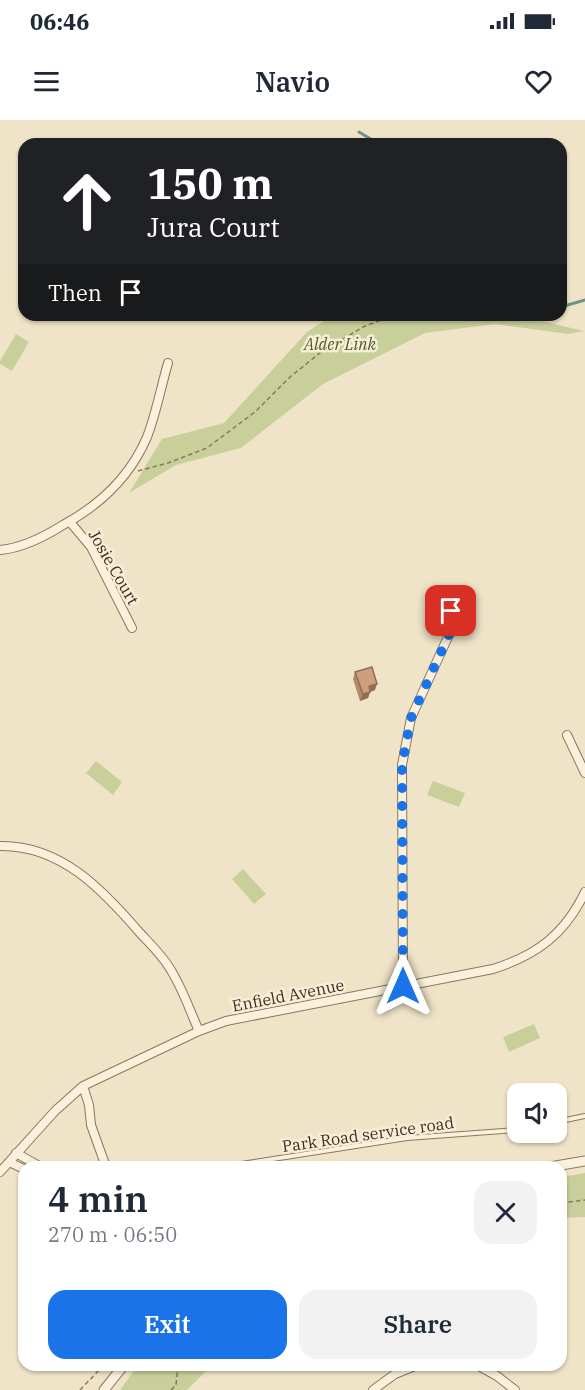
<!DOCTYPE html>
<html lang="en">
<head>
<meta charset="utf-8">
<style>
	:root { --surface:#fff; --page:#f2f2f3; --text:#1f2937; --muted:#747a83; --accent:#1a73e8 }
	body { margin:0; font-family:"IBM Plex Serif",serif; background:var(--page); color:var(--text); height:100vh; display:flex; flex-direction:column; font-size:22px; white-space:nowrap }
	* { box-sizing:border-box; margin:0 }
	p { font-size:20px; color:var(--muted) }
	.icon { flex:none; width:33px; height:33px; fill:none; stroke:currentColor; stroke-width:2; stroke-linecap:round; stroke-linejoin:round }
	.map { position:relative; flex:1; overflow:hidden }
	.sheet { position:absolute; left:18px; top:1041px; width:549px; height:210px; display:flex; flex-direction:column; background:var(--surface); border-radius:18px; box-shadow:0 2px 4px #0004 }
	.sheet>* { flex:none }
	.guide { position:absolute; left:18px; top:18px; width:549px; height:183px; border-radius:18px; box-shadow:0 2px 4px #0004; background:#202124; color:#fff; overflow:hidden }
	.tools { position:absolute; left:507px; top:963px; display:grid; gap:12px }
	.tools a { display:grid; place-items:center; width:60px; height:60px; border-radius:12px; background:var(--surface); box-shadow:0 2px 4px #0004; font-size:30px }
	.pin { position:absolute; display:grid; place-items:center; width:51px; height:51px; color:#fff; margin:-26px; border-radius:12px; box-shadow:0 3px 9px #0006 }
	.me { position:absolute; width:66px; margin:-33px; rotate:0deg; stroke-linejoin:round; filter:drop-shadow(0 0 4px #0008) }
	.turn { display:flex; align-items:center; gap:21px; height:126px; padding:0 30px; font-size:27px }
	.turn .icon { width:78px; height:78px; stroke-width:2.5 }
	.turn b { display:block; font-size:42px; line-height:51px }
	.then { display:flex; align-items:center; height:57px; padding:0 30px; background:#0003; gap:12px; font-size:22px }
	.round { display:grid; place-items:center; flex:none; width:63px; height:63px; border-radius:18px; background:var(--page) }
	.headline { display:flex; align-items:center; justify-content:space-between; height:102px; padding:0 30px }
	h1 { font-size:36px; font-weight:600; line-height:45px }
	.cta { display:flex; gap:12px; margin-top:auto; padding:12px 30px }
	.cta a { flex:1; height:69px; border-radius:18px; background:var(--accent); color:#fff; font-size:24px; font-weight:600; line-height:69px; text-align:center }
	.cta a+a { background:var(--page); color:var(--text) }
	.status { display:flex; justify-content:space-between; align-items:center; height:42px; padding:0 30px; background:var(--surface); direction:ltr }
	.status svg { height:16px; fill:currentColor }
	header { display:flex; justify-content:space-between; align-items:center; height:78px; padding:0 30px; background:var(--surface); font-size:27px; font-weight:600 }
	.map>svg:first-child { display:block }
</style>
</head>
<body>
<div class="status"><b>06:46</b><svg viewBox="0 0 49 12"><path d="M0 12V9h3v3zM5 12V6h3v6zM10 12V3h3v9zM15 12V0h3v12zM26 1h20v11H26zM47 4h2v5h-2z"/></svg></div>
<header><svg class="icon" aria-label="menu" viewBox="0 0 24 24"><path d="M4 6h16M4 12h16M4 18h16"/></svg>Navio<svg class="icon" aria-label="heart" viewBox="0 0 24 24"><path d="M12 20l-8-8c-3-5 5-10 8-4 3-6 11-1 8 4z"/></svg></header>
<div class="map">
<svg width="585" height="1270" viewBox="0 0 585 1270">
	<rect width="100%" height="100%" fill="#f0e4c8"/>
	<path fill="#c9cf9b" d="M 333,195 L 516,195 L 584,211 L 568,214 L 495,204 L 425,213 L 323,264 L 241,328 L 176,345 L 129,373 L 162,319 L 224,303 L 307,212 Z
		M 16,214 L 29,222 L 12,251 L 0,244 L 0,241 Z
		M 96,641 L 122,662 L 113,675 L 86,653 Z
		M 433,661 L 465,673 L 459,687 L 427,675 Z
		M 243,749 L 266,774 L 254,784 L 232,759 Z
		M 534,904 L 540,918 L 509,932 L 503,917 Z
		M 585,1053 L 585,1097 L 561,1098 L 561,1057 Z
		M 138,1245 L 212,1245 L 187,1270 L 120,1270 Z"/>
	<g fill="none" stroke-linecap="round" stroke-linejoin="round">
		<path stroke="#6f938a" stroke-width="3" d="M 359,12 L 379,24
			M 561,187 L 585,180"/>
		<defs>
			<path id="service" d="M 556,1002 L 585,996
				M 222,1047 L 407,1018 L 518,1010"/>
			<path id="minor" d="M 70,402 L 91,427 L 132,508
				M 0,430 C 23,428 44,417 63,405 C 100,385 130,357 147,317 C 156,294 161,267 168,243
				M 567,615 L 585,653
				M 0,726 C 61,725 103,770 140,813 C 151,825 164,837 172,852 C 183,870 190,891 199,911
				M 403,866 L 402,645 L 411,598 L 453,506 L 451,491
				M 83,966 L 89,985 L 91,1005 L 106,1047
				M 16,1033 L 41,1047
				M 9,1042 L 24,1049
				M 62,1047 L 97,1047
				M 0,1052 L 55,991 L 83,966 L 199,911 L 226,901 L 493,849 C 537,835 565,814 585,772
				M 477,1245 L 497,1256 L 515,1270
				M 373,1270 L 395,1254 L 417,1245"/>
			<path id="tertiary" d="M 550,1047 L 585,1041
				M 104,1270 L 124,1245"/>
		</defs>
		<use href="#service" stroke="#8d765c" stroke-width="6"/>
		<use href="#minor" stroke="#8d765c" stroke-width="10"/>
		<use href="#tertiary" stroke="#8d765c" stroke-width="11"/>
		<path stroke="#8d765c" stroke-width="1.5" stroke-dasharray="4.5 3" stroke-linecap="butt" d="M 138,351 L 168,343 L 207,328 L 255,292 L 290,257 L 321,232 L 365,206 L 395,195
			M 561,1083 L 585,1080
			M 80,1270 L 104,1245
			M 171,1270 L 176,1265 L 178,1245"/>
		<use href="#service" stroke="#faf1dc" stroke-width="4"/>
		<use href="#minor" stroke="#faf1dc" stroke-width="8"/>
		<use href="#tertiary" stroke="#faf1dc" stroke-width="9"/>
	</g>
	<path fill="#b2896c" d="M 355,552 L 375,570 L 370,572 L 368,578 L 360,581 L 353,559 Z"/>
	<path fill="#916f58" d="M 377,564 L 375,570 L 370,572 L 368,578 L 360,581 L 363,574 L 369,566 Z"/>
	<path fill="#cf9f7d" stroke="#916f58" stroke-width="1.5" d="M 372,547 L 377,564 L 369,566 L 370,572 L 363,574 L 355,552 Z"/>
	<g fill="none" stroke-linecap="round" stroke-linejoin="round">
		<path stroke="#1a73e8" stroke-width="10" stroke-dasharray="0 18" d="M 403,866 L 402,645 L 411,598 L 453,506 L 451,491"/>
	</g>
	<g text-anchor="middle" stroke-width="5" stroke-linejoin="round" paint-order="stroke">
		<g font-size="16" font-style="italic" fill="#4d5a26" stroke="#f7eed8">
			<text x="340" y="230">Alder Link</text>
		</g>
		<g font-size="16" fill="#3d2e20" stroke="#f7eed8">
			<text transform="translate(114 447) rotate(60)" y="6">Josie Court</text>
			<text transform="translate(288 875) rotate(-11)" y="6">Enfield Avenue</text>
			<text transform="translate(368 1014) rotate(-8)" y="6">Park Road service road</text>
		</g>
	</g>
</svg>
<div class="tools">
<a><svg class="icon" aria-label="sound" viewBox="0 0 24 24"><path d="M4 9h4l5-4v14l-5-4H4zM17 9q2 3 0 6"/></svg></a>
</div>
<div class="pin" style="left:451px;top:491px;background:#d93025"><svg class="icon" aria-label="arrive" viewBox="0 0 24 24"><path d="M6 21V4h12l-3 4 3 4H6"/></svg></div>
<svg class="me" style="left:403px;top:866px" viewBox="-20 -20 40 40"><path d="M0-17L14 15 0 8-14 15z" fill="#1a73e8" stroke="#fff" stroke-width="4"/></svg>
<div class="guide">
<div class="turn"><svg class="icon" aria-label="ahead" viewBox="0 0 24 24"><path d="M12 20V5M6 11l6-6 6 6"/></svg><div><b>150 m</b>Jura Court</div></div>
<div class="then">Then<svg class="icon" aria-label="arrive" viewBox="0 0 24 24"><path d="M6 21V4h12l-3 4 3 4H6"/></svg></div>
</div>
<section class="sheet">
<div class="headline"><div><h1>4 min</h1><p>270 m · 06:50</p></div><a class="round"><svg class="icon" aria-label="close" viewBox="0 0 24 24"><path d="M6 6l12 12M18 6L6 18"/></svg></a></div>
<div class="cta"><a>Exit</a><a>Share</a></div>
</section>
</div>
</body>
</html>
